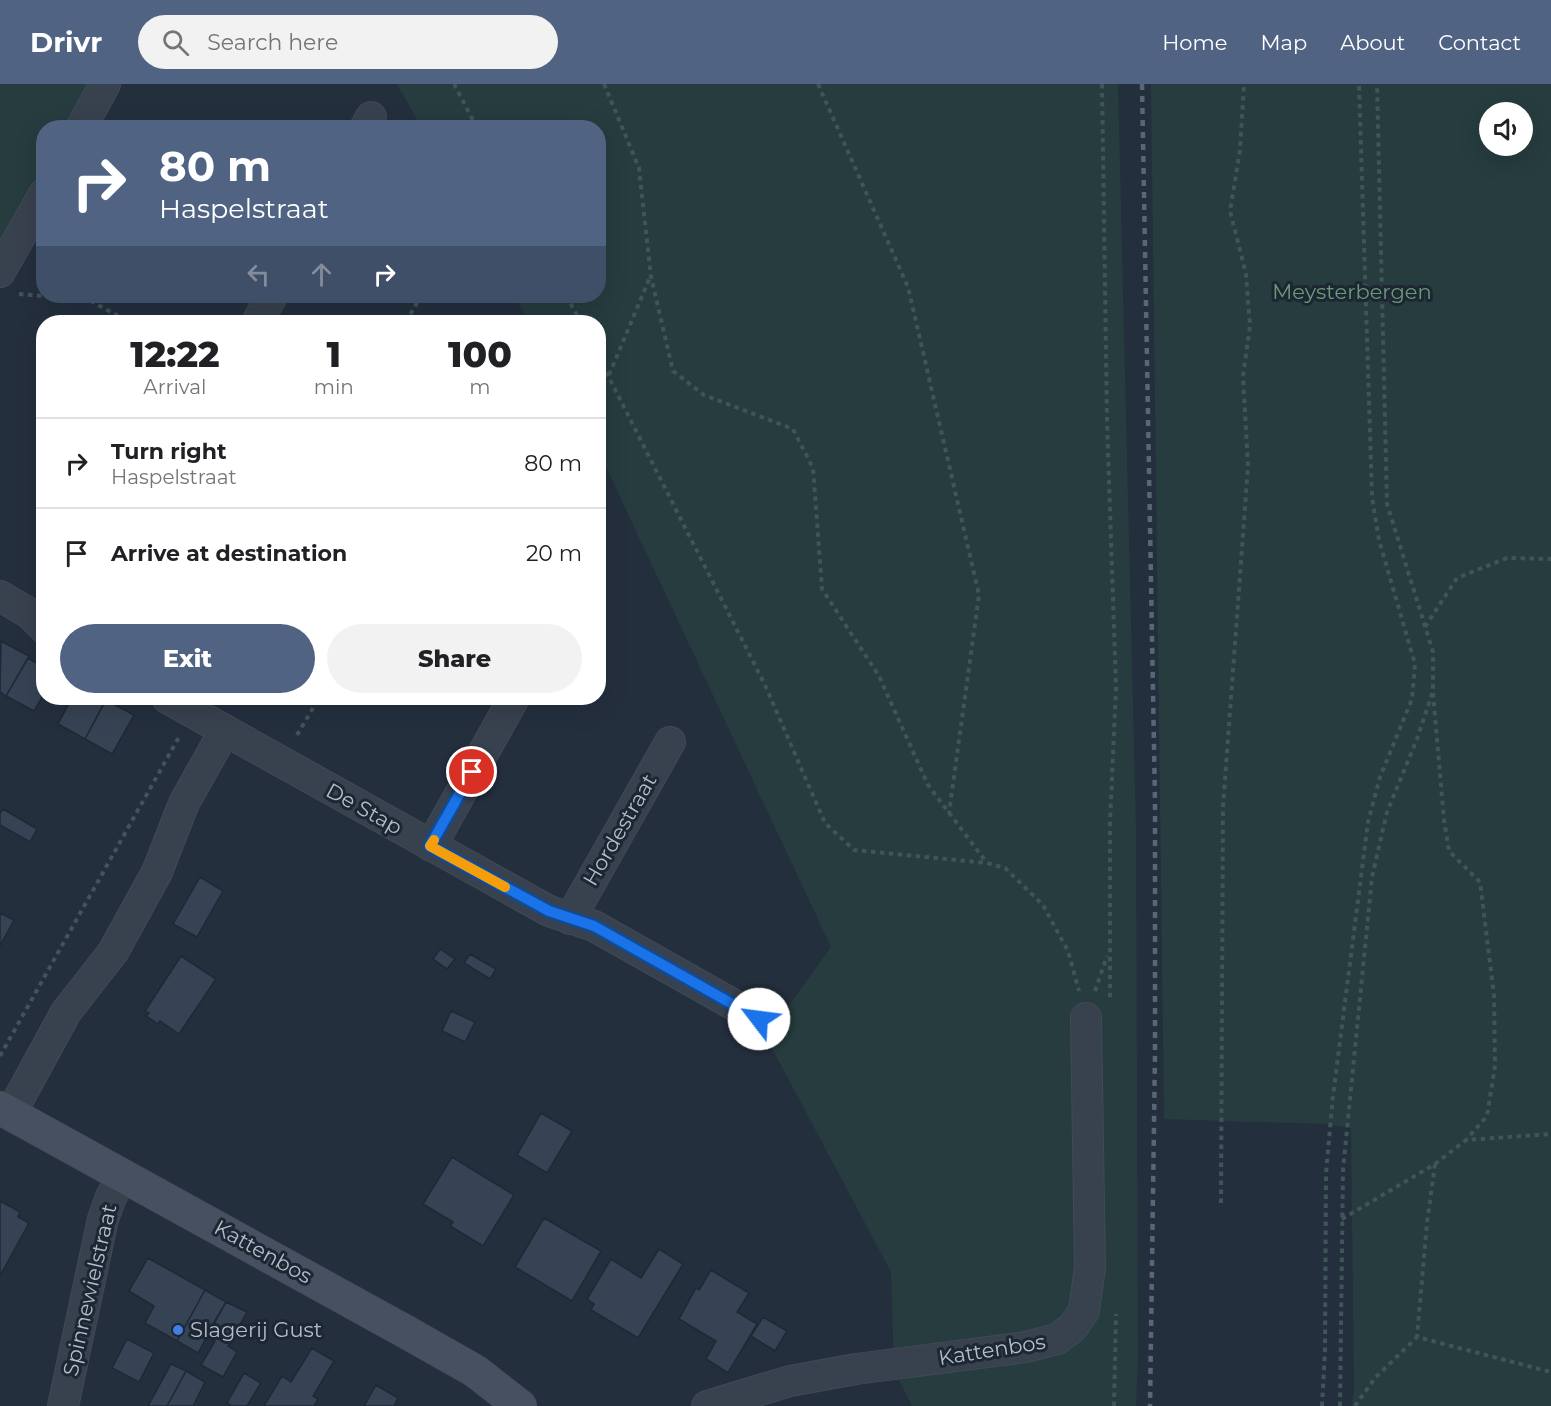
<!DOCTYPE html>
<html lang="en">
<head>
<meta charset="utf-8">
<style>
	:root { --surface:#fff; --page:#f2f2f2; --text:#202124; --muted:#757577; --line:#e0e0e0; --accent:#506383 }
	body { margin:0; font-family:Montserrat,sans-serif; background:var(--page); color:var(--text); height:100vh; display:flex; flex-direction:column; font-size:22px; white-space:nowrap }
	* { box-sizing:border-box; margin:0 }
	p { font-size:20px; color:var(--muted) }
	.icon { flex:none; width:33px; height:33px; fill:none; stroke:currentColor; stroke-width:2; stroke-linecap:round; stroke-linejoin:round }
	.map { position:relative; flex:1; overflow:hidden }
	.drawer { position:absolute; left:36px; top:231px; width:570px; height:390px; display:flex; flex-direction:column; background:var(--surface); border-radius:24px; box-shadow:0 6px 24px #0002 }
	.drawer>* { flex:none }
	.top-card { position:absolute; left:36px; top:36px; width:570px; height:183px; border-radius:24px; box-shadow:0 6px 24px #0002; background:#506383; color:#fff; overflow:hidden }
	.tools { position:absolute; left:1479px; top:18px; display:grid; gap:12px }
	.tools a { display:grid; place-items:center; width:54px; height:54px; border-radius:50%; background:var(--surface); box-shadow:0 6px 24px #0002; font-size:30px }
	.pin { position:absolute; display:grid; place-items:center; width:51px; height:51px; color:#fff; margin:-26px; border:3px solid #fff; border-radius:50%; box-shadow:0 2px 6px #0007 }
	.me { position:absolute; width:66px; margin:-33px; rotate:300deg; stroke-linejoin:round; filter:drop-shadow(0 0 4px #0008) }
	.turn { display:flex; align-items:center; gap:21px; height:126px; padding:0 24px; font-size:27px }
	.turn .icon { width:78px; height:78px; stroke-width:2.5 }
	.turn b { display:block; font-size:42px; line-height:51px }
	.lanes { display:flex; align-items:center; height:57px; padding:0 24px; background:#0003; justify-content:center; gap:30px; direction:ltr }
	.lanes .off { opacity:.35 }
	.eta { display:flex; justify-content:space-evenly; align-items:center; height:102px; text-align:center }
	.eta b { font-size:36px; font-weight:800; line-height:42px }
	.primary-button { display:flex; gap:12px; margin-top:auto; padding:12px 24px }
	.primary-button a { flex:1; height:69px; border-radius:36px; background:var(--accent); color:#fff; font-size:24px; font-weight:800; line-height:69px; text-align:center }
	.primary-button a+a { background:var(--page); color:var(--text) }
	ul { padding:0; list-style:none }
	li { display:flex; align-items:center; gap:18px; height:90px; padding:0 24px; border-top:2px solid var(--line) }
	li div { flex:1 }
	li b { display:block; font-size:22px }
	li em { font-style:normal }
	header { display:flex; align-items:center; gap:36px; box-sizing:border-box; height:84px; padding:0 30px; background:var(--accent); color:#fff }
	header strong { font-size:28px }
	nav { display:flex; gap:33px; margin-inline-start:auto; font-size:21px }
	.search { width:420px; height:54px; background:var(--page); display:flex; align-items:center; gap:15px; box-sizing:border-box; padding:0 21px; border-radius:33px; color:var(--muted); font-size:22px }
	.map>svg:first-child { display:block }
</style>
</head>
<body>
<header>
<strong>Drivr</strong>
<div class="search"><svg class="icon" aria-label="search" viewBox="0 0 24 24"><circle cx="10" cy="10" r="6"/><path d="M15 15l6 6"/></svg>Search here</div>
<nav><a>Home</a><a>Map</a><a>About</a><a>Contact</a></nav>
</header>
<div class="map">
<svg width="1551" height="1322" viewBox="0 0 1551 1322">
	<rect width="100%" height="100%" fill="#242f3e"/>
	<path fill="#263c3f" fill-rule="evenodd" d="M 0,0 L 93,0 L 69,43 L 44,44 L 43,89 L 0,167 Z
		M 397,0 L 1118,0 L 1136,745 L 1138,1277 L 1136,1322 L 912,1322 L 894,1286 L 891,1188 L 766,953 L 831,863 L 599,368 L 598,238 L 529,238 L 515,212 L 598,212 L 598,44 L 421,43 Z
		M 1151,0 L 1551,0 L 1551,1322 L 1352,1322 L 1354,1306 L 1351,1044 L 1324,1040 L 1164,1035 ZM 1522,28 L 1522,62 L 1490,62 L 1490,28 Z"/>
	<path fill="#364354" stroke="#1f2835" stroke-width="1.5" d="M 1,557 L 29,572 L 6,612 L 0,608 Z
		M 28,574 L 38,580 L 39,578 L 44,581 L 44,610 L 34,627 L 6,612 Z
		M 72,614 L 98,614 L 105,617 L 85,655 L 58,640 Z
		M 106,616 L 134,631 L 112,670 L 85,655 Z
		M 3,725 L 37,745 L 30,758 L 0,741 L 0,729 Z
		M 200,793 L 223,807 L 197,853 L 173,840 Z
		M 0,829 L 14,836 L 0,862 Z
		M 440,865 L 455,875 L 447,885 L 433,875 Z
		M 470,870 L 496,885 L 490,895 L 464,879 Z
		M 181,872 L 216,895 L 179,950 L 160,937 L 158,940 L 146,932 L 149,929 L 145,927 Z
		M 451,927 L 475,938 L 465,958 L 442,947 Z
		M 541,1029 L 572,1047 L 547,1089 L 517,1071 Z
		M 452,1073 L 514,1111 L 483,1162 L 450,1142 L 453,1138 L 423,1120 Z
		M 0,1117 L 20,1128 L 18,1133 L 29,1139 L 0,1192 Z
		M 544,1134 L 601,1167 L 572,1217 L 515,1183 Z
		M 659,1165 L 683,1180 L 638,1254 L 591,1226 L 594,1220 L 587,1215 L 611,1175 L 641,1194 Z
		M 148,1174 L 205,1206 L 177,1257 L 145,1239 L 154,1222 L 129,1207 Z
		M 711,1186 L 749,1209 L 737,1228 L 757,1240 L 728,1289 L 706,1275 L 716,1257 L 679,1235 L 696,1204 L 699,1206 Z
		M 205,1206 L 226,1218 L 198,1269 L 177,1257 Z
		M 226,1218 L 247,1228 L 228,1262 L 237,1268 L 223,1293 L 201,1281 L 215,1257 L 206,1252 Z
		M 763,1233 L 787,1247 L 775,1267 L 751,1252 Z
		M 127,1255 L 154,1269 L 139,1298 L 112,1284 Z
		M 312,1264 L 334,1277 L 313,1312 L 318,1315 L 314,1322 L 264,1322 L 282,1292 L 291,1298 Z
		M 171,1280 L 186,1287 L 167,1322 L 148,1322 Z
		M 186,1287 L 205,1298 L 193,1322 L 167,1322 Z
		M 244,1289 L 261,1299 L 247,1322 L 232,1322 L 227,1319 Z
		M 376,1301 L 398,1314 L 394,1322 L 364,1322 Z"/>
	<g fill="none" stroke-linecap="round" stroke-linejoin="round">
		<defs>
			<path id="minor" d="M 81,44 L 105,0
				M 365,44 L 371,33
				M 0,188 L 44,110
				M 257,238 L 272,212
				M 0,512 L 29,529 L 44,544
				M 167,614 L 549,827 L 594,842 L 759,935
				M 431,762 L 514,614
				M 570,835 L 670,658
				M 11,1029 L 66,928 L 113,868 L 157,788 L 184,719 L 225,646
				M 63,1322 L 103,1135 L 111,1113 L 123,1091
				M 707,1322 L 790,1297 L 856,1285 L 1026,1263 L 1057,1255 L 1072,1244 L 1084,1227 L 1090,1183 L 1086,934"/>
			<path id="secondary" d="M 0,1024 L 408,1249 L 475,1287 L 520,1322"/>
		</defs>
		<use href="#minor" stroke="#414a57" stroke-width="32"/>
		<use href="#secondary" stroke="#414a57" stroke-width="34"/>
		<path stroke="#3f5557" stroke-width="4" stroke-dasharray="4.5 4.5" stroke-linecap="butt" d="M 454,0 L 477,44
			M 604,0 L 639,84 L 651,193 L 673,287 L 704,311 L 793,345 L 813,384 L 822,505 L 879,592 L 928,701 L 987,779
			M 818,0 L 908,203 L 979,511 L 949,729
			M 1102,0 L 1107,337 L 1116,603 L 1110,739 L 1110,916
			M 19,210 L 89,216 L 129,238
			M 566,212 L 581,238
			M 406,238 L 421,212
			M 598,272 L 765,601 L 825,739 L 854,766 L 987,779 L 1005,784 L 1043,821 L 1068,867 L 1079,907
			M 609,291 L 650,193
			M 1425,543 L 1457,494 L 1507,474 L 1551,475
			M 1433,609 L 1444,736 L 1449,767 L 1480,798 L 1494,911 L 1495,982 L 1487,1032 L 1466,1056
			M 297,651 L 319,614
			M 1095,907 L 1107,872
			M 0,972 L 179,653
			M 1435,1080 L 1427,1139 L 1417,1253 L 1551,1288
			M 1221,1119 L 1223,723 L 1248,382 L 1243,292 L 1250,242 L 1246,190 L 1230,127 L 1240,66 L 1244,0
			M 1342,1135 L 1435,1080 L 1466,1056 L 1551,1050
			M 1114,1322 L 1116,1230
			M 1322,1322 L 1325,1266 L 1326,1089 L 1333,1012 L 1368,738 L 1380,693 L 1412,615 L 1415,580 L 1379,456 L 1372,413 L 1359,0
			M 1340,1322 L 1343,1086 L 1372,793 L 1387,728 L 1417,655 L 1433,607 L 1433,568 L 1387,420 L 1377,0
			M 1355,1322 L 1375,1294 L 1417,1253"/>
		<use href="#minor" stroke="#38414e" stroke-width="30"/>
		<use href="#secondary" stroke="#465061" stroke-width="33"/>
		<path stroke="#5a6575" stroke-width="4.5" stroke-dasharray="6 6" stroke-linecap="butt" d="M 1142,0 L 1155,718 L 1155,969 L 1150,1322"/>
	</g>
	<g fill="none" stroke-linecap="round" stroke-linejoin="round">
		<defs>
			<path id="route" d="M 472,688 L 430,762 L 549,827 L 594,842 L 759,935"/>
		</defs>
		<use href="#route" stroke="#114b97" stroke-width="15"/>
		<use href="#route" stroke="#1a73e8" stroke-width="10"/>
		<path stroke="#f59e0b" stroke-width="10" d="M 434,756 L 430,762 L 505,803"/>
	</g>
	<circle fill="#3f7fe0" stroke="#1d2633" stroke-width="2" cx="178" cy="1246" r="6"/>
	<g text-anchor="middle" stroke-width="6" stroke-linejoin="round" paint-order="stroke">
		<g font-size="21" fill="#6b9a76" stroke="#1d2633">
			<text x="1352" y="215">Meysterbergen</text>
		</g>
		<g font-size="21" fill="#b4bcc9" stroke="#1d2633">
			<text transform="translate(364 725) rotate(29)" y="7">De Stap</text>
			<text transform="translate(620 746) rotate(-60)" y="7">Hordestraat</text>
			<text transform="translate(263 1168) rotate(29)" y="7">Kattenbos</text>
			<text transform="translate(90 1206) rotate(-77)" y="7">Spinnewielstraat</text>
			<text transform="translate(992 1266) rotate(-9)" y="7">Kattenbos</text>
		</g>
		<g font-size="21" fill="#b4bcc9" stroke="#1d2633" text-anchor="start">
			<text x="190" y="1253">Slagerij Gust</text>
		</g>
	</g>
</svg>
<div class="tools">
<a><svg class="icon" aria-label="sound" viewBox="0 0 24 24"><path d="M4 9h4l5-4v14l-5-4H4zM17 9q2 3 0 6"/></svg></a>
</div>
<div class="pin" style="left:472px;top:688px;background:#d93025"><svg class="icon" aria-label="arrive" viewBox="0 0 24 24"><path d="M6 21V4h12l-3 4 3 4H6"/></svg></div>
<svg class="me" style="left:759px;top:935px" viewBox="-20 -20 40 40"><circle r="19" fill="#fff"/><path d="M0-13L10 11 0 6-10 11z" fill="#1a73e8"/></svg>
<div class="top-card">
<div class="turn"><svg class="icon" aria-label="right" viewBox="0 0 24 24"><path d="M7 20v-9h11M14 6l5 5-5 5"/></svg><div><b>80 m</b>Haspelstraat</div></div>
<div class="lanes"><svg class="icon off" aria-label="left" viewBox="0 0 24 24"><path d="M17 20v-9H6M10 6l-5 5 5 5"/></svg><svg class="icon off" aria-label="ahead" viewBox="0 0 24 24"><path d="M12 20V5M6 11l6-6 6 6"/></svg><svg class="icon" aria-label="right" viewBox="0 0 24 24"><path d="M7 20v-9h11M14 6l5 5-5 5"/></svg></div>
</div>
<section class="drawer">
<div class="eta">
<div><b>12:22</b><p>Arrival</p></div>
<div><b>1</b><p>min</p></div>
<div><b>100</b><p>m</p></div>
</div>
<ul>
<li><svg class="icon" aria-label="right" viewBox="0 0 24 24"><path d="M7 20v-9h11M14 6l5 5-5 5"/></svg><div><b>Turn right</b><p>Haspelstraat</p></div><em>80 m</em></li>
<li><svg class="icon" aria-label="arrive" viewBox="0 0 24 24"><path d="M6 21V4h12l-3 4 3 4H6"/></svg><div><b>Arrive at destination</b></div><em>20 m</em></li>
</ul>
<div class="primary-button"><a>Exit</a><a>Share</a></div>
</section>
</div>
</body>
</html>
